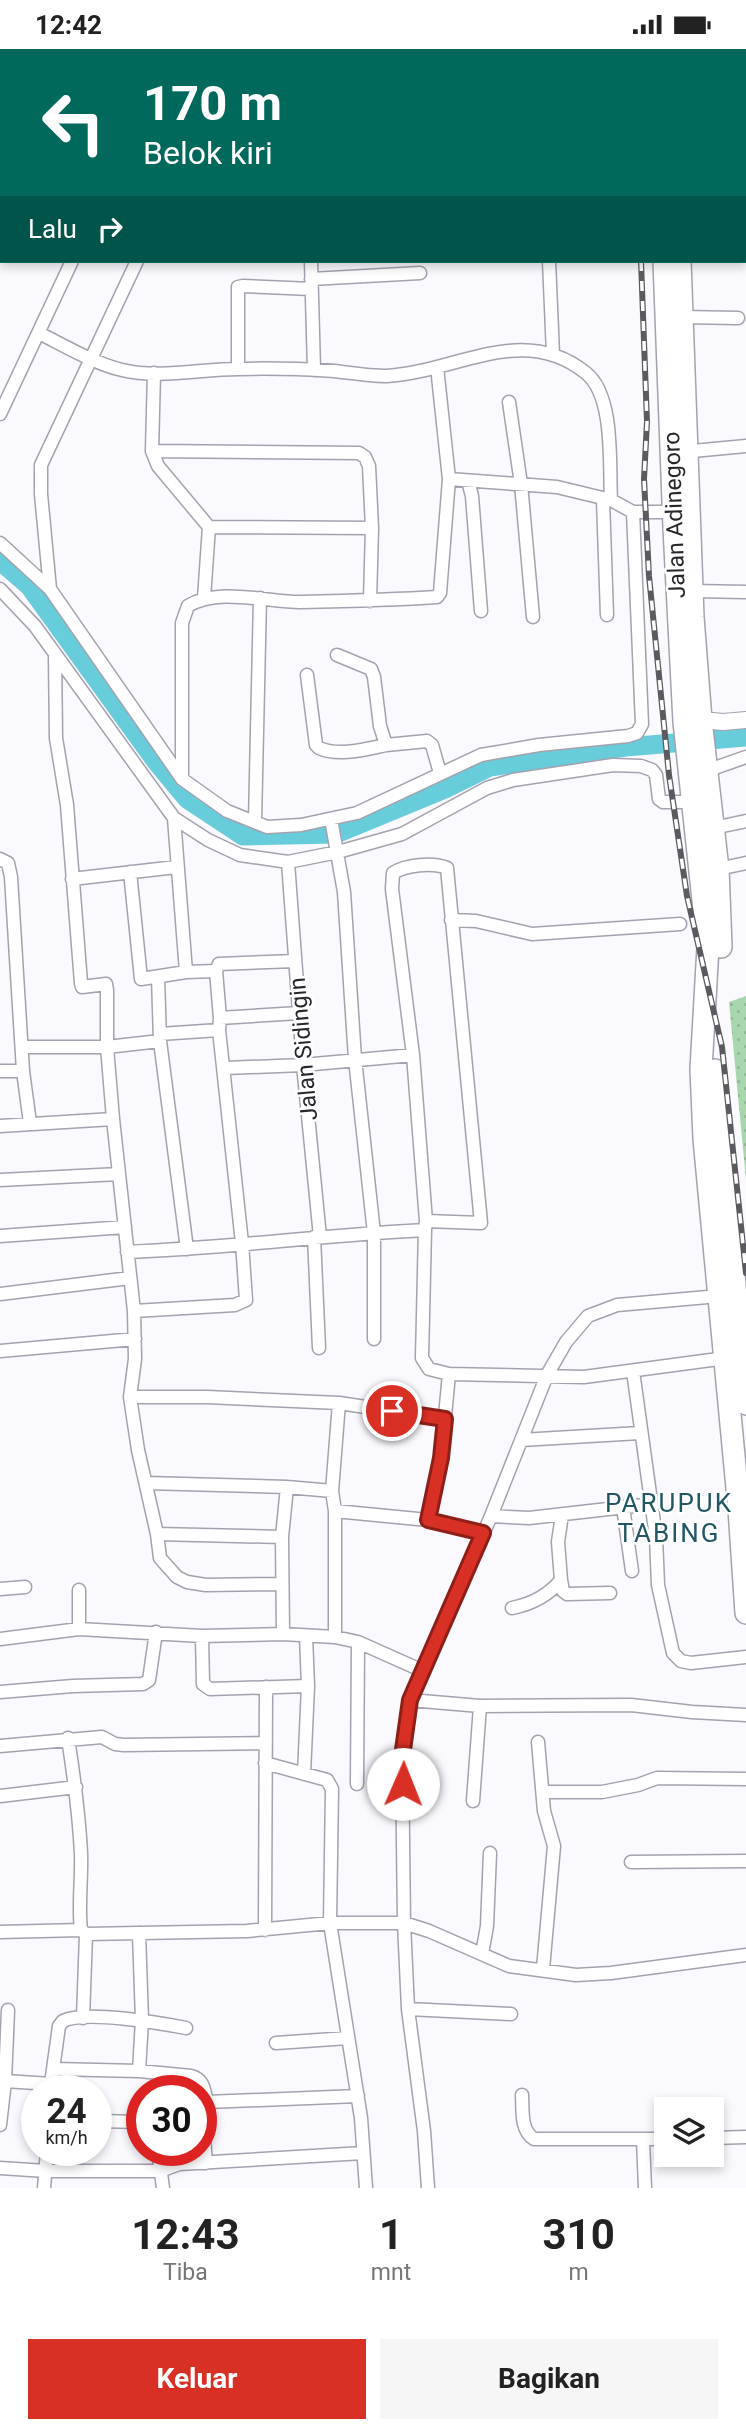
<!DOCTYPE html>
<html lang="id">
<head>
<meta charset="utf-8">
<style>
	:root { --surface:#fff; --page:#f6f6f6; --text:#222; --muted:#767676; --accent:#d93025 }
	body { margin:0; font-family:Roboto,sans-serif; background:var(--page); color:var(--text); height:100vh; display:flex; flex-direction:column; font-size:26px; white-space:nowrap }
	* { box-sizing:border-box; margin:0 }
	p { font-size:23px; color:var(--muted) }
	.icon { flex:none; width:38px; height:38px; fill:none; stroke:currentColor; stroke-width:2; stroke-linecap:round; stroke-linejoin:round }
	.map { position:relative; height:2139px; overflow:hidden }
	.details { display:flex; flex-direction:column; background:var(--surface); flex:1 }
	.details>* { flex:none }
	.guide { position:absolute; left:0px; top:0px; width:747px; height:214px; box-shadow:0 4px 10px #0003; background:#00695c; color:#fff; overflow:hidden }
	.fabs { position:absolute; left:654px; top:2048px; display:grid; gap:14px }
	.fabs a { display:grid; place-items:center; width:70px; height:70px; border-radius:0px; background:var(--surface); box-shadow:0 4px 10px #0003; font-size:35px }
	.speed { position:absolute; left:21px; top:2026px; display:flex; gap:14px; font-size:35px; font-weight:700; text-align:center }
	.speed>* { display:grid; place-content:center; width:91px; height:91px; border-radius:50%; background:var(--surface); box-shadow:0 4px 10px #0003; line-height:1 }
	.speed small { font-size:18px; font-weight:400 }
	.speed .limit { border:10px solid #d22; background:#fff; color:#111 }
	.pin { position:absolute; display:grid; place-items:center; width:60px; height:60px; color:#fff; margin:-30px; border:4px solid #fff; border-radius:50%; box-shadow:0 2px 7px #0007 }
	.me { position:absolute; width:77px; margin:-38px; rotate:1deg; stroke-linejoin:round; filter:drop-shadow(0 0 5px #0008) }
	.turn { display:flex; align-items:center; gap:24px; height:147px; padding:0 28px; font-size:32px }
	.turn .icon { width:91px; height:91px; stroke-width:2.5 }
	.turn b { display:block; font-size:49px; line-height:60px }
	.then { display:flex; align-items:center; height:66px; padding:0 28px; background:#0003; gap:14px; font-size:26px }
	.eta { display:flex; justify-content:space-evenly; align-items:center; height:119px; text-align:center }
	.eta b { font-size:42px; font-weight:700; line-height:49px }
	.button { display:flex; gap:14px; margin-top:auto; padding:14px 28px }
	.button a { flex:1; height:80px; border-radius:0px; background:var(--accent); color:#fff; font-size:28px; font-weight:700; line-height:80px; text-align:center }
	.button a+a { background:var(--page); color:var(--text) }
	.status { display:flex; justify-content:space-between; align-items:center; height:49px; padding:0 35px; background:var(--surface); direction:ltr }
	.status svg { height:19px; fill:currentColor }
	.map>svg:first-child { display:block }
</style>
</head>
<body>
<div class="status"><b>12:42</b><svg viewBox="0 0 49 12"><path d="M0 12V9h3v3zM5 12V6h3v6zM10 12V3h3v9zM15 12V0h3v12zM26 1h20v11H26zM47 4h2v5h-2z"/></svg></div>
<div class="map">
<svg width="746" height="2139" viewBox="0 0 746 2139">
	<defs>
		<pattern id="grass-dots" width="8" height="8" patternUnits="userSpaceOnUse" patternTransform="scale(1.75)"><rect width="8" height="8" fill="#a8d7ae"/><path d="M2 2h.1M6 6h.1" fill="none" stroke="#91b896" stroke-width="1.8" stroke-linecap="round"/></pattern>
	</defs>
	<rect width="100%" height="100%" fill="#faf9fe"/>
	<path fill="url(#grass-dots)" d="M 746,947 L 746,1131 L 729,953 Z"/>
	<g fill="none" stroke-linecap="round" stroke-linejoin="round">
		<path stroke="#68cddb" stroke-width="19" d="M 0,512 L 29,537 L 157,714 L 187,750 L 243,787 L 336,785 L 445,740 L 490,718 L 626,698 L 746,688"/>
		<defs>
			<path id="minor" d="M 33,0 L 34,2
				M 89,0 L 90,2
				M 207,0 L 207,2
				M 261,0 L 261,2
				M 405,0 L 409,2
				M 107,2 L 112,0
				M 487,2 L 487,0
				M 0,38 L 2,38
				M 0,65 L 2,70
				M 0,102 L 2,101
				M 311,212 L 314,321
				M 549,212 L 553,305
				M 311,230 L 420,224
				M 681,268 L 738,269
				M 39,284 C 65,297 93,314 122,321 C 159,330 201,320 238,320 C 270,319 302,320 334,322 C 351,324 370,327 387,327 C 456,323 523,273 586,324 C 615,347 609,417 611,451 L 633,463 L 673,463
				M 238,320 L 238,238 L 243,237 L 311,240
				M 154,324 L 152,402 L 158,417 L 209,478 L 204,549
				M 509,353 L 521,435 L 533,568
				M 0,365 L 72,212
				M 152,402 L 359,404 L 365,408 L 369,417 L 372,479 L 370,552
				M 682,403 L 746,397
				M 449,430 L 557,438 L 611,451
				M 468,432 L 472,447 L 481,562
				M 603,451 L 607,566
				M 209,478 L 372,479
				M 0,494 L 50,540 L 182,730 L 227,762 L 267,778 L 301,776 L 357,764 L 481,706 L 539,696 L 628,687 L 637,684 L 642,675 L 633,463
				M 0,540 L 35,577 L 174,769 L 208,791 L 240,806 L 288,813 L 338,803 L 402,785 L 487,739 L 513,731 L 613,716 L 641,717 L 652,721 L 656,726 L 659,750 L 663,753 L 693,753
				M 50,540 L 41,445 L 41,416 L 137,212
				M 692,542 L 746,543
				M 337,606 L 371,620 L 374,628 L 380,677 L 386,696 L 427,692 L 432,696 L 440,724
				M 55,607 L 56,689 L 67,756 L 81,934 L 82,938 L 106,935 L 107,941 L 107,998 L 113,1070 L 134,1262 L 135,1310 L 130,1348 L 138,1401 L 157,1485 L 160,1509 L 177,1528 L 187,1533 L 206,1536 L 282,1535
				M 307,626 L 316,696 L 319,699 C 339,708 366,700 386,696
				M 706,722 L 746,708
				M 182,730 L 182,574 L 188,557 C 217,538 267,553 300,553 C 346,552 391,551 437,548 L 440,544 L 449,430 L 437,318
				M 174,769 L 186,923
				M 331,770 L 344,843 L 355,1010 L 374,1184 L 374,1290
				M 255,772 L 260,549
				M 713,779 L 746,772
				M 0,810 L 8,814 L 11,828 L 23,1022 L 30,1074
				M 288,813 L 303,1016 L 320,1188
				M 718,820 L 746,814
				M 130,823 L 141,930 L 186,923 L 216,922
				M 72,830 L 176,818
				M 451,871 L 476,872 L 532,885 L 680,875
				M 158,928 L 160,992 L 187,1200
				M 220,969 L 216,922 L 219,915 L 295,912
				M 160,985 L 219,981 L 220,969 L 299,964
				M 22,998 L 107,998 L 160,992
				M 225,1019 L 303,1016 L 413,1006
				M 0,1022 L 23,1022
				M 0,1077 L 113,1070
				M 0,1131 L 119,1125
				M 425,1181 L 422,1309 L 429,1320 L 449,1325 L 584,1328 L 726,1309
				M 0,1187 L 125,1178
				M 314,1188 L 319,1299
				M 127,1203 C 227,1199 326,1186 425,1181 L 426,1172 L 481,1174 L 447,819 C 433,813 405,816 393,824 L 392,840 L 413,1006 L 426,1172
				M 0,1245 L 130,1229
				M 134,1262 L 235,1256 L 246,1251 L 242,1194 L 219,981
				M 0,1302 L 135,1290
				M 633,1322 L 656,1488 L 658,1536 L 673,1604 L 681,1612 L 691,1614 L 746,1608
				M 130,1348 L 207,1348 L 339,1354 L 445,1370
				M 521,1391 L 640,1384
				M 146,1434 L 287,1438 L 332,1442
				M 623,1458 L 632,1522
				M 335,1462 L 428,1471 L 483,1484
				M 491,1467 L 529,1469 L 652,1455
				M 428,1471 L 441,1409 L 449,1325
				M 157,1485 L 282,1488
				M 561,1531 L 563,1542 L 567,1545 L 610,1544
				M 0,1540 L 25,1538
				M 79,1541 L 79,1580
				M 512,1559 C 532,1555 548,1547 561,1531 L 558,1493 L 562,1466
				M 283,1585 L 282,1488 L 287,1438
				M 202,1587 L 203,1635 L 210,1640 L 308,1637
				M 335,1588 L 335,1462 L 332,1442 L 339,1354
				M 0,1590 L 79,1580 L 202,1587 L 283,1585 L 335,1588 L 358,1593 L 357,1735
				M 358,1593 L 423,1622
				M 0,1643 L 73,1637 L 143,1635 L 149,1631 L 156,1583
				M 410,1651 L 480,1657 L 631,1656 L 692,1663 L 746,1666
				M 68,1689 C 74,1728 79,1766 81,1804 C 82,1830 78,1855 81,1881 L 86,1885 L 247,1882 L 330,1874 L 404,1874 L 429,1882 L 509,1917 L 576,1926 L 611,1924 L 746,1906
				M 538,1693 L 544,1762 L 554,1797 L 543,1920
				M 0,1697 L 102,1688 L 115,1695 L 124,1696 L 265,1694
				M 265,1714 L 327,1731 L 332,1740 L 330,1874 L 361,2069 L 366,2139
				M 304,1725 L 308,1637 L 306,1587
				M 543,1743 L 602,1743 L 638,1736 L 657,1729 L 746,1730
				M 0,1747 L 76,1738
				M 473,1752 L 480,1657
				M 631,1813 L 746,1812
				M 265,1881 L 266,1638
				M 0,1883 L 81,1881
				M 139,1884 L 142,1971 L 139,2022
				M 482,1905 L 487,1877 L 490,1804
				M 408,1960 L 511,1965
				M 83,1969 L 86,1885
				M 276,1994 L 348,1989
				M 54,2020 L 139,2022 L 191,2027 C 204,2030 204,2041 207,2053
				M 5,2032 L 8,1961
				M 50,2042 L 59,1977 L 63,1972 C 85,1961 160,1974 186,1979
				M 522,2046 C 523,2061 520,2081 534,2090 L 667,2090
				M 96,2072 L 142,2073
				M 0,2076 L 5,2032 L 51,2035
				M 712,2089 L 746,2088
				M 643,2091 L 645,2139
				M 158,2102 L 163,2139
				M 206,2114 L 202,2064 L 207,2053 L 358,2047
				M 0,2119 L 46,2122 L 160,2122 L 179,2115 L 363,2104
				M 44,2139 L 47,2102
				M 428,2139 L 424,2082 L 408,1960 L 404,1874 L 402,1708 L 410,1651 L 491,1467 L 547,1326 L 566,1293 L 588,1267 L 617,1256 L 719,1247"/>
			<path id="tertiary" d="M 701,671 L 723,673 L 746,671"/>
			<path id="trunk" d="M 655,0 L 655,2
				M 672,0 L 673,2
				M 664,212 L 674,479 L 684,673 L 708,898 L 701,1020 L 704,1090 L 739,1460 L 746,1564
				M 680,212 L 693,568 L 701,671 L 718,820 L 721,898
				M 715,1021 L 746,1355"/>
		</defs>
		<use href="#minor" stroke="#a5a1ae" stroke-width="15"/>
		<use href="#tertiary" stroke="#a5a1ae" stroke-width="18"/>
		<use href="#trunk" stroke="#a5a1ae" stroke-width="24"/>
		<use href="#minor" stroke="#fff" stroke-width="12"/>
		<use href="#tertiary" stroke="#fff" stroke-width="16"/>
		<use href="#trunk" stroke="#fff" stroke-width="21"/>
		<defs>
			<path id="rail" d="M 628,0 L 628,2
				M 641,212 L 647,373 L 644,430 L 649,527 L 669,726 L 687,847 L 722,998 L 746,1224"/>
		</defs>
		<use href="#rail" stroke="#5c5a5f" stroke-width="6"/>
		<use href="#rail" stroke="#fff" stroke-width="3.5" stroke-dasharray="10" stroke-linecap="butt"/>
	</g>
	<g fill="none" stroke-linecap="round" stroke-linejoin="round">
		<defs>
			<path id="route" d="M 392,1362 L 445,1370 L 441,1409 L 428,1471 L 483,1484 L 410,1651 L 402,1708 L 403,1735"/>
		</defs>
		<use href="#route" stroke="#8d1f18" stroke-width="18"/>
		<use href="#route" stroke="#d93025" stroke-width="12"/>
	</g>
	<g text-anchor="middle" stroke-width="5" stroke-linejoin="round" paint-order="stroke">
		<g font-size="23" fill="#28262b" stroke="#fff">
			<text transform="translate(674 466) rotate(-92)" y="8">Jalan Adinegoro</text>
			<text transform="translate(303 1000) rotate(-95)" y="8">Jalan Sidingin</text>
		</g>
		<g font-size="26" letter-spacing="2" fill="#215764" stroke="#fff">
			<text x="669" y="1463">PARUPUK<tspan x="669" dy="30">TABING</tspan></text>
		</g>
	</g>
</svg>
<div class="fabs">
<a><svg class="icon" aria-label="layers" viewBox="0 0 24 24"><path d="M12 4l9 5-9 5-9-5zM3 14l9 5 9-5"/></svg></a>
</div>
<div class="speed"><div>24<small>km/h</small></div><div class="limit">30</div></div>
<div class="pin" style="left:392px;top:1362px;background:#d93025"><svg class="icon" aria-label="arrive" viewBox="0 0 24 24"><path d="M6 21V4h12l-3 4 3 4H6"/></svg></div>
<svg class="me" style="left:403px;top:1735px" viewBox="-20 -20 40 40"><circle r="19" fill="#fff"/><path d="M0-13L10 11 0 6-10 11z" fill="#d93025"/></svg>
<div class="guide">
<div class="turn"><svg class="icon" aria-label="left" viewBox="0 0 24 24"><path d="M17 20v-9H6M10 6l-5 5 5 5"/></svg><div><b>170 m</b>Belok kiri</div></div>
<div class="then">Lalu<svg class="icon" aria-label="right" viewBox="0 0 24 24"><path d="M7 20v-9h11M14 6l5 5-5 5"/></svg></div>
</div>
</div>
<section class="details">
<div class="eta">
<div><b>12:43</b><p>Tiba</p></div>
<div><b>1</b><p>mnt</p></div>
<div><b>310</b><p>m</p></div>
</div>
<div class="button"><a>Keluar</a><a>Bagikan</a></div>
</section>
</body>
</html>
